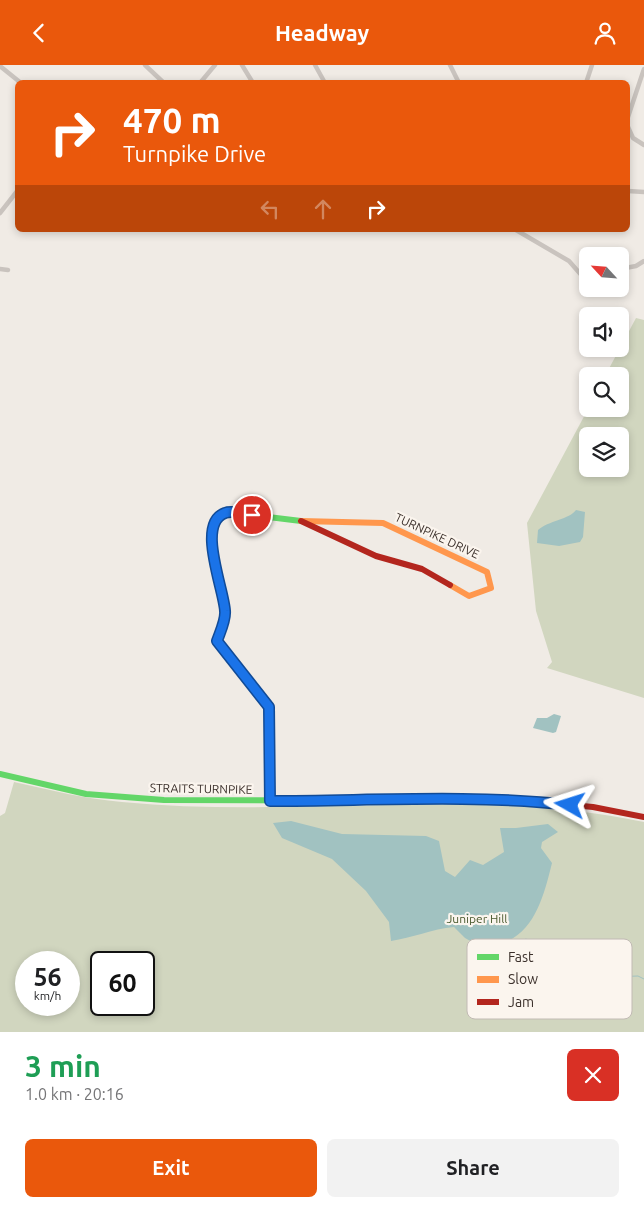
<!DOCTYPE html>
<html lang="en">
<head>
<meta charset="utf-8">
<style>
	:root { --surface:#fff; --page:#f2f2f2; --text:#202124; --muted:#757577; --accent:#ea580c }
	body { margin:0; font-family:Ubuntu,sans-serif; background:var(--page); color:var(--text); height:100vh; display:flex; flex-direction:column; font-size:19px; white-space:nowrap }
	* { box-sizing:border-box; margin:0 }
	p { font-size:16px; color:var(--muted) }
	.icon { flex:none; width:28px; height:28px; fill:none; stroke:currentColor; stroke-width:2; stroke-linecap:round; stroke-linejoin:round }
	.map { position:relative; height:967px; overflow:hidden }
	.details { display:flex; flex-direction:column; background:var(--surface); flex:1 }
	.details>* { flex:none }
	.hud { position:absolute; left:15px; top:15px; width:615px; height:152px; border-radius:8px; box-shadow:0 2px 8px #0003; background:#ea580c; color:#fff; overflow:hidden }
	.needle { width:32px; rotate:296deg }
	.tools { position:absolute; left:579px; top:182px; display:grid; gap:10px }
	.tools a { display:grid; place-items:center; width:50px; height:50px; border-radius:8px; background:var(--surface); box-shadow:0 2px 8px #0003; font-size:25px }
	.speed { position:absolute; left:15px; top:886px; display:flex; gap:10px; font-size:25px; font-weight:700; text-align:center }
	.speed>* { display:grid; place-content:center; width:65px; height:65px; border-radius:50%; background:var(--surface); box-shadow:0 2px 8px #0003; line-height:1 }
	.speed small { font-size:12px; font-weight:400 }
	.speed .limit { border:2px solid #111; border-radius:8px; background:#fff; color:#111 }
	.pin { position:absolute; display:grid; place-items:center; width:42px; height:42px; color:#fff; margin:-21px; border:2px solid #fff; border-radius:50%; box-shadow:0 1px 5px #0007 }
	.me { position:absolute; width:55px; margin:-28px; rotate:276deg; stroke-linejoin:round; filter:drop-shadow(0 0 4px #0008) }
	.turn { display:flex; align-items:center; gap:18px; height:105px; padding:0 25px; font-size:22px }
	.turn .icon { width:65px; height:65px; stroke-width:2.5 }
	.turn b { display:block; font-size:35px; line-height:42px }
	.lanes { display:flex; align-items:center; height:48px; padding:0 25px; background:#0003; justify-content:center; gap:25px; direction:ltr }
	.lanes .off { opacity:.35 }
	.round { display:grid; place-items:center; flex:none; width:52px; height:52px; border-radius:8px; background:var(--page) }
	.headline { display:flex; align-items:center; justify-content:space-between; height:85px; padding:0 25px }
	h1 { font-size:30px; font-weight:700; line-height:38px; color:#1e9e55 }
	.primary-button { display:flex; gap:10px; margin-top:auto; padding:10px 25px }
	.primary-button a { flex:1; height:58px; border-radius:8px; background:var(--accent); color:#fff; font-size:20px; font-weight:700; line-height:58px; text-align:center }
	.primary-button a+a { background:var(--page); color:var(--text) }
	header { display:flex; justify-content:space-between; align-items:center; height:65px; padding:0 25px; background:var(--accent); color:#fff; font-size:22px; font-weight:700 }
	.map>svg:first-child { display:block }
</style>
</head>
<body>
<header><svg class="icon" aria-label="back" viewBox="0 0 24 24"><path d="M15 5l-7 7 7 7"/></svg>Headway<svg class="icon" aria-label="person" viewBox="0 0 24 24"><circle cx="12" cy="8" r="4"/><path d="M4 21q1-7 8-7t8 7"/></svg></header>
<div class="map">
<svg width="644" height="967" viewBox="0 0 644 967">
	<rect width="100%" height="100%" fill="#f0ebe5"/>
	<path fill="#d1d6bf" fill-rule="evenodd" d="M 636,253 L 644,255 L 644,633 L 547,603 L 552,597 L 536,546 L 527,458 L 588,344 L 620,344 L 620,311 L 605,311 ZM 588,371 L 620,371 L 620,404 L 588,404 Z
		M 14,717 C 50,725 86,734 122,737 C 296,754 472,721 644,757 L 644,967 L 0,967 L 0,751 L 5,748 ZM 26,898 L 69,898 L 69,940 L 26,940 ZM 101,898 L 144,898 L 144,940 L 101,940 Z"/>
	<path fill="#a1c2c1" d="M 576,445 L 585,447 L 583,472 L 580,477 L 559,481 L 537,478 L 538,465 C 548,456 570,454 576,445 Z
		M 554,649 L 561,651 L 556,667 L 553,668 L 533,663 L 537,653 L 547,653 Z
		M 291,756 L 342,769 L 426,771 L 439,776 L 445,806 L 455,812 L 470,795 L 483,800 L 504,787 L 500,763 L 516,763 L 548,759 L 558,767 L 542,777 L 541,783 L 552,798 C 542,838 532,878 483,883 L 465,873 L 454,862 C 432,864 412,873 391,876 L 389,857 L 366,826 L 332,794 L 282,773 L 273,758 Z"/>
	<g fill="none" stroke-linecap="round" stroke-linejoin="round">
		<path stroke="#a1c2c1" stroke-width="1" d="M 526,874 L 534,879 L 544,892 L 563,902 L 584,903 L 610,912 L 638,911 L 644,914"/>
		<path stroke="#c9c3be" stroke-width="4.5" d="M 145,0 L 164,18
			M 242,0 L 253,18
			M 315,0 L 325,18
			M 450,0 L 459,18
			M 0,1 L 21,18
			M 200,18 L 215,0
			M 586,18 L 592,0
			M 628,52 L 644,4
			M 628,62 L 633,73 L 644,80
			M 628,126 L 644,127
			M 0,148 L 18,125
			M 516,165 L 569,196 L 583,212 L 588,209
			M 0,204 L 8,205
			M 620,204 L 636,201 L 644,196"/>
		<path stroke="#63d668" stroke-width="6" d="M 0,709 L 86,729 L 164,735 L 435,736
			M 269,736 L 269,642 L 217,576 L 225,547 L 214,495 L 213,460 L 218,452 L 227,447 L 301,456"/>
		<path stroke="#ff974d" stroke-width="6" d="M 301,456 L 383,458 L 487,507 L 491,523 L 469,531 L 450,520"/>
		<path stroke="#b3261e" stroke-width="6" d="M 301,456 L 376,491 L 422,504 L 450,520
			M 435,736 L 530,736 L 593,742 L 644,752"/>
	</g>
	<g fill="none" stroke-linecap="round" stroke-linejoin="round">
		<defs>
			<path id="route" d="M 252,450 C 245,449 232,445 225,448 C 196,458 224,524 225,546 C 226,555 220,567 217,576 L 269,642 L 270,736 C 369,736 471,729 570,740"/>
		</defs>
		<use href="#route" stroke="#114b97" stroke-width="12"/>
		<use href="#route" stroke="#1a73e8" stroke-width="9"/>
	</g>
	<g text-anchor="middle" stroke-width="4.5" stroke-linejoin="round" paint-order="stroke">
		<g font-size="12" fill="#3b302b" stroke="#fbf5ee">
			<text transform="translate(437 471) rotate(25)" y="4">TURNPIKE DRIVE</text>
			<text transform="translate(201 724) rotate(1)" y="4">STRAITS TURNPIKE</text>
		</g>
		<g font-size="12" fill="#4a5a2e" stroke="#fbf5ee">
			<text x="477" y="858">Juniper Hill</text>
		</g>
	</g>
	<rect x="467" y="874" width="165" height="80" rx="8" fill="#fbf5ee" stroke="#c1bab4" stroke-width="1"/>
	<rect x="477" y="889" width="22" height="6" fill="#63d668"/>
	<rect x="477" y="911" width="22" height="7" fill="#ff974d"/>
	<rect x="477" y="934" width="22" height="6" fill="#b3261e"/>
	<g font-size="14" fill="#3b302b">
		<text x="508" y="897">Fast</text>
		<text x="508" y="919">Slow</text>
		<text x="508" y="942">Jam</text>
	</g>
</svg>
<div class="tools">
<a><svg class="needle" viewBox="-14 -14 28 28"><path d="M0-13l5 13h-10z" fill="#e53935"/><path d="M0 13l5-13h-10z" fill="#757577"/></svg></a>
<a><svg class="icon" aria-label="sound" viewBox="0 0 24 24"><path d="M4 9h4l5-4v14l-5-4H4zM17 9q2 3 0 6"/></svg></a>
<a><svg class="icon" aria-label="search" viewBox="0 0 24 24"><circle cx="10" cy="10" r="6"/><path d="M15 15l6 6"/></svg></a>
<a><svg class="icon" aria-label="layers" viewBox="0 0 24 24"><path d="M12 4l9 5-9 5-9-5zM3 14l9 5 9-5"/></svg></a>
</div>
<div class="speed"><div>56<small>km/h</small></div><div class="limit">60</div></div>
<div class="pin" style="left:252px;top:450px;background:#d93025"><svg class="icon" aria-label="arrive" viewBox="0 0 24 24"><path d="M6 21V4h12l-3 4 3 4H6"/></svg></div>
<svg class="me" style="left:570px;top:740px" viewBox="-20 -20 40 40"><path d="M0-17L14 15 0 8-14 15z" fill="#1a73e8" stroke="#fff" stroke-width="4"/></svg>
<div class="hud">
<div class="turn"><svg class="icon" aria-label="right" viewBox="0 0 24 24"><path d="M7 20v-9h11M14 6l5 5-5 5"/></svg><div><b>470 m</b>Turnpike Drive</div></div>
<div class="lanes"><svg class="icon off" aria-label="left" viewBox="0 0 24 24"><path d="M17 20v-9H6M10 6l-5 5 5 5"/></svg><svg class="icon off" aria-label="ahead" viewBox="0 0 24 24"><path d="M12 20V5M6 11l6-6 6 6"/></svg><svg class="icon" aria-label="right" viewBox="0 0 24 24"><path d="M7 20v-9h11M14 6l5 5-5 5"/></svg></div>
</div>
</div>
<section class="details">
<div class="headline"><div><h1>3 min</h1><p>1.0 km · 20:16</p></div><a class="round" style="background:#d93025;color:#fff"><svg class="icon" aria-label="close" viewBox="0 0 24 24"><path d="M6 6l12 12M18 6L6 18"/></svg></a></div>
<div class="primary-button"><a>Exit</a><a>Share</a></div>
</section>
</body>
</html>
